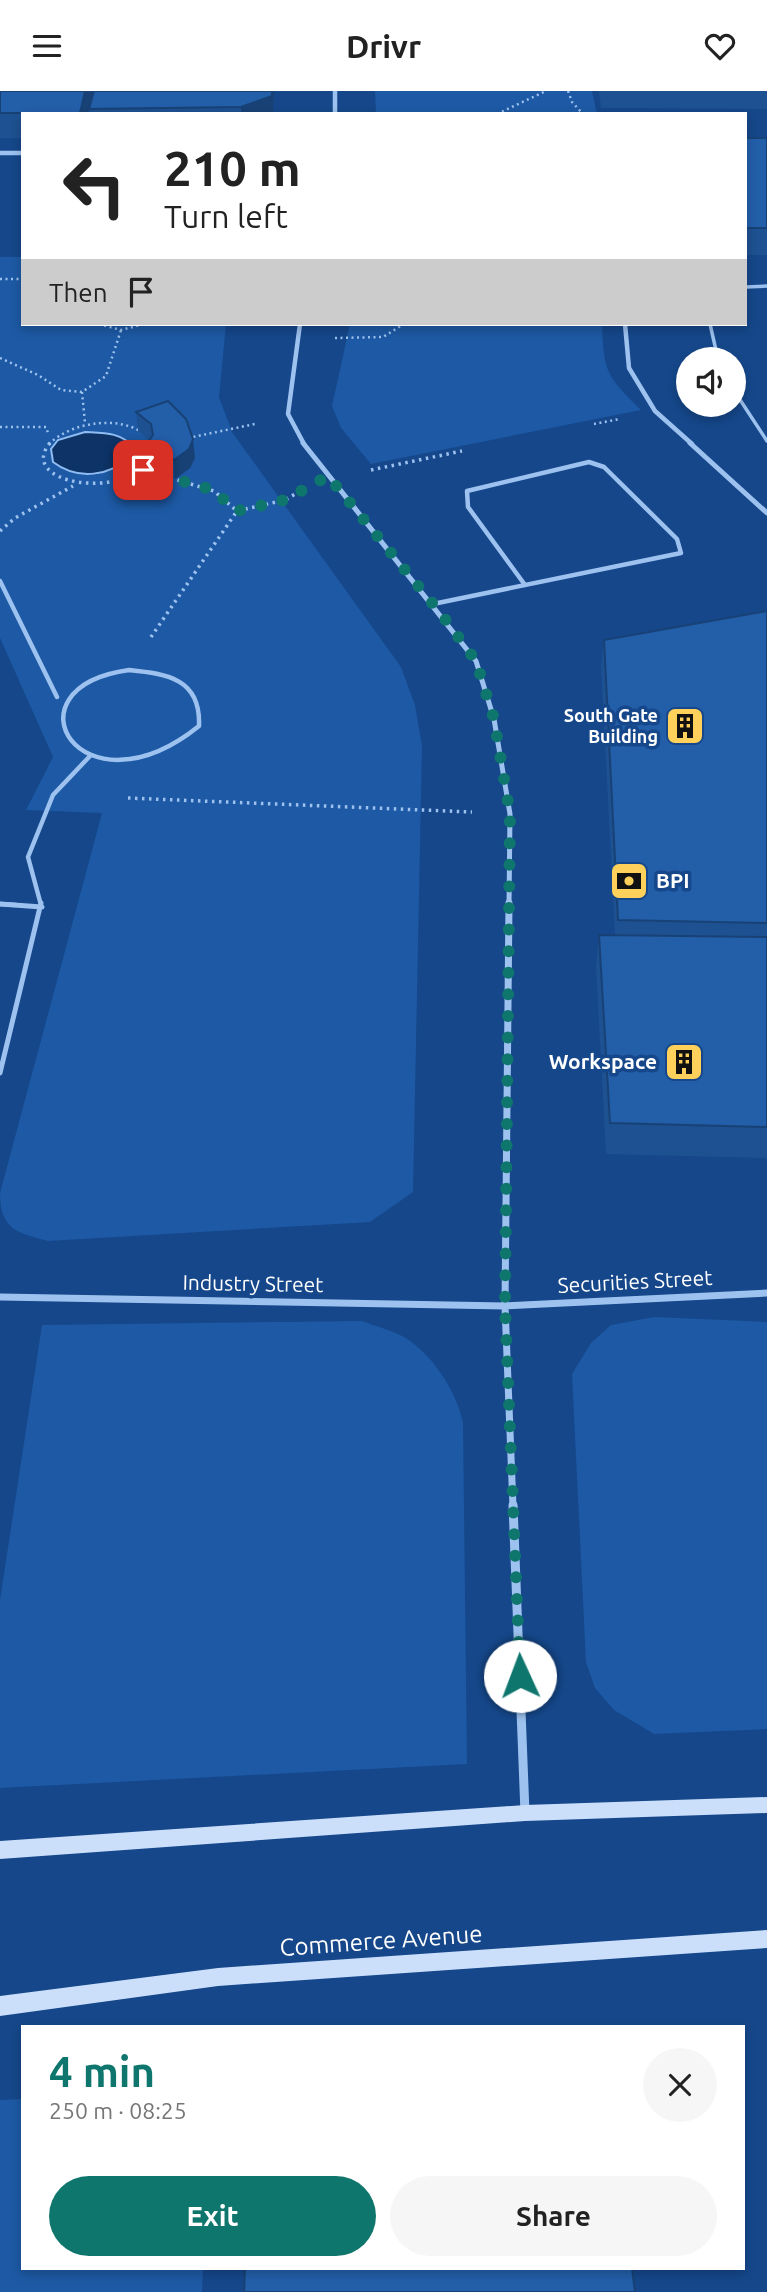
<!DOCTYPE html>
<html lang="en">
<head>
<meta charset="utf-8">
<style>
	:root { --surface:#fff; --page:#f6f6f6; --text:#222; --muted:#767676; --accent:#0f766e }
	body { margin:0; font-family:Ubuntu,sans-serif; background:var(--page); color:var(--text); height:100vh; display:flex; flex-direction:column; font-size:26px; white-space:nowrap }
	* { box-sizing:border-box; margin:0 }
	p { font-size:23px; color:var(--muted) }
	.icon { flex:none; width:38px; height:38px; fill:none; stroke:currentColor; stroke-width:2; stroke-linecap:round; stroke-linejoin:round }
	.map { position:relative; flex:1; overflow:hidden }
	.sheet { position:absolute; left:21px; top:1934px; width:724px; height:245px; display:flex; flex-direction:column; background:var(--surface); border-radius:0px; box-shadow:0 4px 10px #0003 }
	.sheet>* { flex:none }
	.banner { position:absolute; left:21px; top:21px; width:726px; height:214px; border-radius:0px; box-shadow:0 4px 10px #0003; background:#fff; color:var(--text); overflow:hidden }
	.controls { position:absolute; left:676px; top:256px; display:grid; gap:14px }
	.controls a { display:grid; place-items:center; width:70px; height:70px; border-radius:50%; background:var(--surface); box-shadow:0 4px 10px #0003; font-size:35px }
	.pin { position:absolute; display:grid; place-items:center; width:60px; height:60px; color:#fff; margin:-30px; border-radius:14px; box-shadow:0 4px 10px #0006 }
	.me { position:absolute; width:77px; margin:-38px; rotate:358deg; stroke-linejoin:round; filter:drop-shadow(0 0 5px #0008) }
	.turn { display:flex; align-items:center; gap:24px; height:147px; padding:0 28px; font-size:32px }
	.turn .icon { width:91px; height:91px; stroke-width:2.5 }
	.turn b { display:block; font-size:49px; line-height:60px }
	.then { display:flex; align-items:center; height:66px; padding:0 28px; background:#0003; gap:14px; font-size:26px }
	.round { display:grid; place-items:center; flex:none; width:74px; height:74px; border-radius:37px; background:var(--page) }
	.overview { display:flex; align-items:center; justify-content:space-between; height:119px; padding:0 28px }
	h1 { font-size:42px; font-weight:600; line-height:52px; color:var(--accent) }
	.cta { display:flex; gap:14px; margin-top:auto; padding:14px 28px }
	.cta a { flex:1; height:80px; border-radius:42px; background:var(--accent); color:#fff; font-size:28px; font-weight:600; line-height:80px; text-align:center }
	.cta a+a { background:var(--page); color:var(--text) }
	header { display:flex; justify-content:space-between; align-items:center; height:91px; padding:0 28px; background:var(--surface); font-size:32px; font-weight:600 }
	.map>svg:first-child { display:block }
</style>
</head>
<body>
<header><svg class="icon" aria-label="menu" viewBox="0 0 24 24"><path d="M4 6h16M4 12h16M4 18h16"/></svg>Drivr<svg class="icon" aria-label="heart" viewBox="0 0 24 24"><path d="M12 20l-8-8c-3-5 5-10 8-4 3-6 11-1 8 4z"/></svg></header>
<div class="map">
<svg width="767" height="2201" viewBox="0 0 767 2201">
	<rect width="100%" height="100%" fill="#15478a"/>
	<path fill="#1d59a4" d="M 375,0 L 592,0 L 597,23 L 376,23 Z
		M 0,166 L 23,166 L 23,233 L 226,233 L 219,306 L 232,341 L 401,576 L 415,614 L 422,655 L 413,1101 L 370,1131 L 48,1150 C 18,1142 0,1139 0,1102 L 102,722 L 26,719 L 53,666 L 0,547 Z
		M 350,233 L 602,233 C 604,282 606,284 641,319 L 371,373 L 341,337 L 332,315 Z
		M 654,1226 L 767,1231 L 767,1638 L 654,1643 L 614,1619 L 595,1597 L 586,1571 L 572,1283 L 591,1252 L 611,1234 Z
		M 362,1230 C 375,1235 391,1239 404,1246 C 433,1264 455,1298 463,1331 L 467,1673 L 0,1697 L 0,1509 L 42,1234 Z
		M 23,2008 L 23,2177 L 203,2177 L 202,2201 L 0,2201 L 0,2009 Z"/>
	<path fill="#0d3367" stroke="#8fbcf2" stroke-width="2" d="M 85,341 C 103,342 121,341 133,356 L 132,365 C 110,385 78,390 53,371 L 51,358 L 58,349 Z"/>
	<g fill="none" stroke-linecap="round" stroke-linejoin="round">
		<path stroke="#9dc2ef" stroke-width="2.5" stroke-dasharray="2 3.5" stroke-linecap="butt" d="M 568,0 L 572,11 L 583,23
			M 497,23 L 546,0
			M 0,188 L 23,188
			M 99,233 L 121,239 L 144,233
			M 335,247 L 383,246 L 404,233
			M 0,267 L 38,284 L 61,299 L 82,301 L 106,285 L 121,239
			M 82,301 L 85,332
			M 594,333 L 620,328
			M 0,336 L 46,336 L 48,342
			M 188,347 L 255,333
			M 49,353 C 73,329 132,321 154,353"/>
		<path stroke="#9dc2ef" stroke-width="3.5" stroke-dasharray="2.5 4.5" stroke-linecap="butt" d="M 50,352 C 16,392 123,411 154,367 L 153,352
			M 371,379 L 462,360
			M 164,385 L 214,400 L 237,420
			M 0,440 L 15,427 L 73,395
			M 151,546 L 237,420 L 285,409 L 297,402
			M 128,707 L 472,721"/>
		<path stroke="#9dc2ef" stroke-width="3.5" d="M 746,196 L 767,195
			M 710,233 L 718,268
			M 733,298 L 767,350"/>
		<path stroke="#9dc2ef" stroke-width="4.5" d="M 0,490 L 57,606
			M 433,513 L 681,462 L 677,448 L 604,376 L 589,371 L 467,400 L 468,416 L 525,494
			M 129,579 C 168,583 201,588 199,635 C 81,730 0,597 129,579 Z
			M 0,813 L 16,814
			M 41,814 L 28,766 L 53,704 L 90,665"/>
		<path stroke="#9dc2ef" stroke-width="5" d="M 0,813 L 42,816
			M 0,982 L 41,812"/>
		<path stroke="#9dc2ef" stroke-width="4.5" d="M 335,0 L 335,23
			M 0,62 L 23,62
			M 300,233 L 288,323 L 304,353
			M 625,233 L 629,277 L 655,320 L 692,353"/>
		<path stroke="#9dc2ef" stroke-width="5" d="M 303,352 L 476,570 L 494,628 L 510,723 L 509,814
			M 690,352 L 767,422"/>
		<path stroke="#9dc2ef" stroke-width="7" d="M 509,812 L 505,1215 L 513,1416
			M 0,1206 L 505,1215 L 767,1202"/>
		<path stroke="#9dc2ef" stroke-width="9" d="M 513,1414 L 525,1722"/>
		<path fill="#cbdffb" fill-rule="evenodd" d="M 767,1706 L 767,1722 L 525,1730 L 0,1768 L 0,1750 L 525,1714 Z
			M 767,1839 L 767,1857 L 218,1895 L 0,1925 L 0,1905 L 218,1877 Z"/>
	</g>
	<path fill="#1e5191" d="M 0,0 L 93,0 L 88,23 L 23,23 L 23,47 L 0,47 Z
		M 94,0 L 274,0 L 273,23 L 90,23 L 89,18 Z
		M 599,0 L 767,0 L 767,18 L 601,17 Z
		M 746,47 L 767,47 L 767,164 L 746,164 Z
		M 136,321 L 195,367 L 190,377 L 175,388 L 143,379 L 141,360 L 149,349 L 138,340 Z
		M 767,520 L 767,1067 L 606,1063 L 596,875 L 599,844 L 615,844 L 601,574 L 604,549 Z"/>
	<path fill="#184276" d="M 85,0 L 93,0 L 88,23 L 80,23 Z
		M 272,0 L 274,0 L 273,23 L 241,23 L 241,16 Z
		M 193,348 L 195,367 L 190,377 L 175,388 L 174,369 Z"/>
	<path fill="#235ea9" stroke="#184276" stroke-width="2" d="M 0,0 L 85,0 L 80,22 L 0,22 Z
		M 94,0 L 272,0 L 272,5 L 241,16 L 89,18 Z
		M 746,47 L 767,47 L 767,137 L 746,137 Z
		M 168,310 L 186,328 L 193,348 L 189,358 L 174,369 L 141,360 L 153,344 L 151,333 L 136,321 Z
		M 767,520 L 767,832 L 618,829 L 604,549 Z
		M 599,844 L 767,846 L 767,1036 L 610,1032 Z
		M 245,2177 L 632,2177 L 635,2201 L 244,2201 Z"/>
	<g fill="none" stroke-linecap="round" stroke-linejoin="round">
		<path stroke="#0f766e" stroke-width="12" stroke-dasharray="0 21.6" d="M 143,379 L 213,399 L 237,420 L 285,409 L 328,385 L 442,524 L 476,570 L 494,628 L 510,723 L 505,1215 L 520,1585"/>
	</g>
	<defs>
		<symbol id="building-square" viewBox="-11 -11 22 22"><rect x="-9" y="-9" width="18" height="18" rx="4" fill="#ffd15b" stroke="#15478a"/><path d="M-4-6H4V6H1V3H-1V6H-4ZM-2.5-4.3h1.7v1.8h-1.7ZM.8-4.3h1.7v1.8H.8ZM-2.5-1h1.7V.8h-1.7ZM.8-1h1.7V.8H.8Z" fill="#111"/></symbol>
		<symbol id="bank-square" viewBox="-11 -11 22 22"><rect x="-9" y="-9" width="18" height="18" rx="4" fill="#ffd15b" stroke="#15478a"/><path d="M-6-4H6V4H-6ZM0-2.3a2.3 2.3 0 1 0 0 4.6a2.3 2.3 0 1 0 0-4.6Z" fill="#111"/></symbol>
	</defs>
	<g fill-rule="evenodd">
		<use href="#building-square" x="663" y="613" width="44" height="44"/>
		<use href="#bank-square" x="607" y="768" width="44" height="44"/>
		<use href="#building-square" x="662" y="949" width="44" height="44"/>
	</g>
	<g text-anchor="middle" stroke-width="7" stroke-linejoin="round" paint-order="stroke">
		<g font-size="18" font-weight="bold" fill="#fff" stroke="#15478a" text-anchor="end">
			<text x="658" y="631">South Gate<tspan x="658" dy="21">Building</tspan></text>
		</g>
		<g font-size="21" font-weight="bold" fill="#fff" stroke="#15478a" text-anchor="start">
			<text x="656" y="797">BPI</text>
			<text x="657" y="978" text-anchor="end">Workspace</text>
		</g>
		<g font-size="21" fill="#fff" stroke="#15478a">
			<text transform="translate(635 1191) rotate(-3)" y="7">Securities Street</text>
			<text transform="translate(253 1193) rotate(1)" y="7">Industry Street</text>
		</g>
		<g font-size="24" fill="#fff" stroke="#15478a">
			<text transform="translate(381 1850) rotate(-4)" y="8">Commerce Avenue</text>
		</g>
	</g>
</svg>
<div class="controls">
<a><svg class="icon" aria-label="sound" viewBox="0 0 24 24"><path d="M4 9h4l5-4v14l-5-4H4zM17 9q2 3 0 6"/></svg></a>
</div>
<div class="pin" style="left:143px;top:379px;background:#d93025"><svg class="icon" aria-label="arrive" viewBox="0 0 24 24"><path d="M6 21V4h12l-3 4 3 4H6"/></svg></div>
<svg class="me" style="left:520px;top:1585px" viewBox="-20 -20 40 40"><circle r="19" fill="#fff"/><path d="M0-13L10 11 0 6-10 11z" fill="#0f766e"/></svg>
<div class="banner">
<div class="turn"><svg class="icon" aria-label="left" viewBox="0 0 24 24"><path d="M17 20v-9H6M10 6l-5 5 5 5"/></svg><div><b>210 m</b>Turn left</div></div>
<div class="then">Then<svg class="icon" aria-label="arrive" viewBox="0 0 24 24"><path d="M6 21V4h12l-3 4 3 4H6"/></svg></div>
</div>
<section class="sheet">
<div class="overview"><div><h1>4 min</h1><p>250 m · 08:25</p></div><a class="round"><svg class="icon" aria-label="close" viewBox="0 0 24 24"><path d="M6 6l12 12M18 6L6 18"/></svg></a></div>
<div class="cta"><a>Exit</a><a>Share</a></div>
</section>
</div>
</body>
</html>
